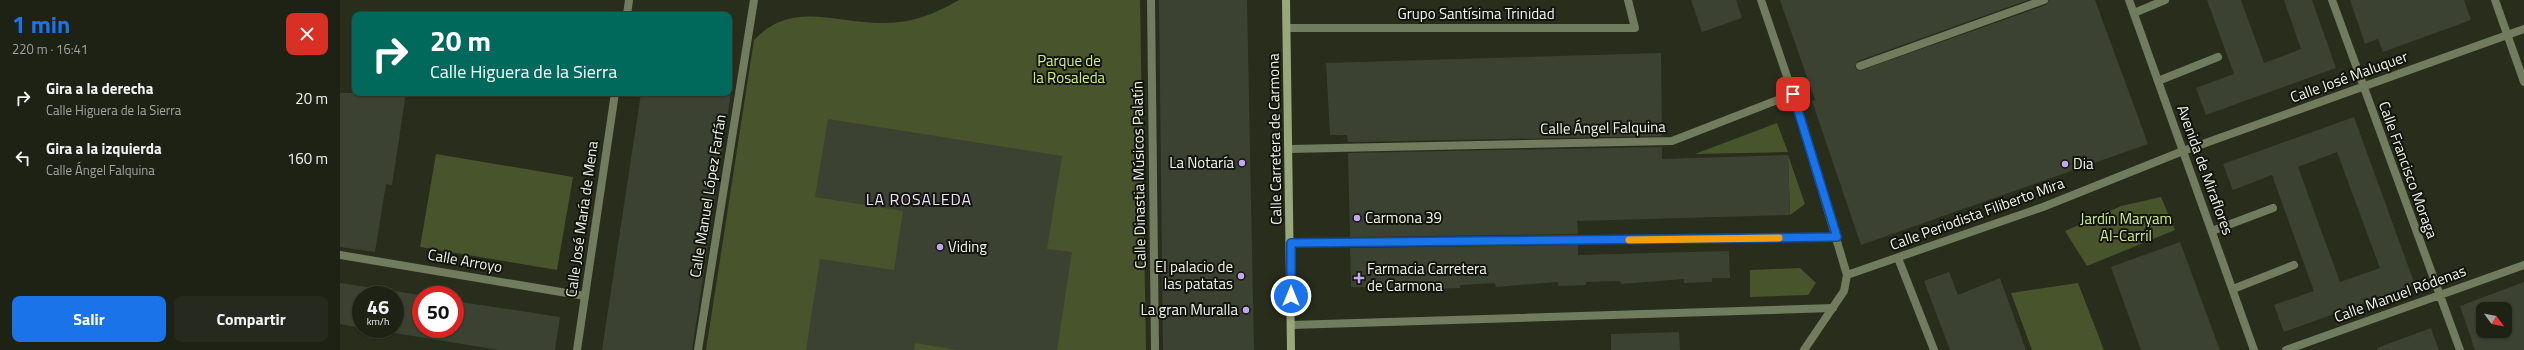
<!DOCTYPE html>
<html lang="es">
<head>
<meta charset="utf-8">
<style>
	:root { --surface:#1e2215; --page:#262a1e; --text:#f1f3f6; --muted:#a1a4a0; --line:#3c3f34; --accent:#1a73e8 }
	body { margin:0; font-family:"Titillium Web",sans-serif; background:var(--page); color:var(--text); height:100vh; display:flex; flex-direction:column; font-size:15px; white-space:nowrap }
	* { box-sizing:border-box; margin:0 }
	p { font-size:13px; color:var(--muted) }
	.icon { flex:none; width:22px; height:22px; fill:none; stroke:currentColor; stroke-width:2; stroke-linecap:round; stroke-linejoin:round }
	.map { position:relative; flex:1; overflow:hidden }
	.drawer { display:flex; flex-direction:column; background:var(--surface); width:340px }
	.drawer>* { flex:none }
	.guide { position:absolute; left:12px; top:12px; width:380px; height:84px; border-radius:8px; box-shadow:0 1px 3px #0004,0 0 0 1px var(--line); background:#00695c; color:#fff; overflow:hidden }
	.needle { width:26px; rotate:123deg }
	.controls { position:absolute; left:2136px; top:302px; display:grid; gap:8px }
	.controls a { display:grid; place-items:center; width:36px; height:36px; border-radius:8px; background:var(--surface); box-shadow:0 1px 3px #0004,0 0 0 1px var(--line); font-size:20px }
	.speed { position:absolute; left:12px; top:286px; display:flex; gap:8px; font-size:20px; font-weight:700; text-align:center }
	.speed>* { display:grid; place-content:center; width:52px; height:52px; border-radius:50%; background:var(--surface); box-shadow:0 1px 3px #0004,0 0 0 1px var(--line); line-height:1 }
	.speed small { font-size:10px; font-weight:400 }
	.speed .limit { border:6px solid #d22; background:#fff; color:#111 }
	.pin { position:absolute; display:grid; place-items:center; width:34px; height:34px; color:#fff; margin:-17px; border-radius:8px; box-shadow:0 2px 6px #0006 }
	.me { position:absolute; width:44px; margin:-22px; rotate:0deg; stroke-linejoin:round; filter:drop-shadow(0 0 3px #0008) }
	.turn { display:flex; align-items:center; gap:14px; height:84px; padding:0 12px; font-size:18px }
	.turn .icon { width:52px; height:52px; stroke-width:2.5 }
	.turn b { display:block; font-size:28px; line-height:34px }
	.round { display:grid; place-items:center; flex:none; width:42px; height:42px; border-radius:8px; background:var(--page) }
	.summary { display:flex; align-items:center; justify-content:space-between; height:68px; padding:0 12px }
	h1 { font-size:24px; font-weight:700; line-height:30px; color:var(--accent) }
	.button { display:flex; gap:8px; margin-top:auto; padding:8px 12px }
	.button a { flex:1; height:46px; border-radius:8px; background:var(--accent); color:#fff; font-size:16px; font-weight:700; line-height:46px; text-align:center }
	.button a+a { background:var(--page); color:var(--text) }
	ul { padding:0; list-style:none }
	li { display:flex; align-items:center; gap:12px; height:60px; padding:0 12px }
	li div { flex:1 }
	li b { display:block; font-size:15px }
	li em { font-style:normal }
	main { display:flex; flex:1; min-height:0 }
	.map>svg:first-child { display:block }
</style>
</head>
<body>
<main>
<section class="drawer">
<div class="summary"><div><h1>1 min</h1><p>220 m · 16:41</p></div><a class="round" style="background:#d93025;color:#fff"><svg class="icon" aria-label="close" viewBox="0 0 24 24"><path d="M6 6l12 12M18 6L6 18"/></svg></a></div>
<ul>
<li><svg class="icon" aria-label="right" viewBox="0 0 24 24"><path d="M7 20v-9h11M14 6l5 5-5 5"/></svg><div><b>Gira a la derecha</b><p>Calle Higuera de la Sierra</p></div><em>20 m</em></li>
<li><svg class="icon" aria-label="left" viewBox="0 0 24 24"><path d="M17 20v-9H6M10 6l-5 5 5 5"/></svg><div><b>Gira a la izquierda</b><p>Calle Ángel Falquina</p></div><em>160 m</em></li>
</ul>
<div class="button"><a>Salir</a><a>Compartir</a></div>
</section>
<div class="map">
<svg width="2184" height="350" viewBox="0 0 2184 350">
	<rect width="100%" height="100%" fill="#282d1c"/>
	<path fill="#48542b" d="M 619,0 L 800,0 L 806,350 L 366,350 L 414,40 C 452,0 492,23 544,23 C 572,23 595,14 619,0 Z
		M 1437,123 L 1448,152 L 1355,154 Z
		M 96,154 L 233,177 L 217,270 L 80,247 Z
		M 1448,155 L 1465,204 L 1450,215 Z
		M 1821,197 L 1835,230 L 1747,266 L 1725,231 L 1781,206 Z
		M 1460,268 L 1476,283 L 1468,295 L 1410,297 L 1410,270 Z
		M 1738,283 L 1764,350 L 1692,350 L 1671,293 Z"/>
	<path fill="#3c4231" fill-rule="evenodd" d="M 819,0 L 907,0 L 914,350 L 823,350 Z
		M 1351,0 L 1396,0 L 1402,18 L 1362,32 Z
		M 1440,0 L 1688,0 L 1518,61 L 1515,67 L 1519,71 L 1706,5 L 1709,0 L 1755,0 L 1808,144 L 1521,245 L 1472,101 L 1475,100 Z
		M 1867,0 L 1901,0 L 1924,63 L 1961,49 L 1944,0 L 1972,0 L 1996,68 L 1866,115 L 1856,88 L 1894,74 Z
		M 2010,0 L 2124,0 L 2131,20 L 2043,52 L 2038,39 L 2025,44 Z
		M 1321,53 L 1322,136 L 1008,142 L 1007,135 L 990,135 L 986,63 Z
		M 0,93 L 66,93 L 52,185 L 46,184 L 35,252 L 0,247 Z
		M 301,93 L 391,93 L 352,350 L 262,350 Z
		M 2014,117 L 2075,285 L 1944,332 L 1934,305 L 1974,291 L 1963,261 L 1932,175 L 1893,190 L 1883,164 ZM 1997,152 L 2040,268 L 2000,282 L 1958,167 Z
		M 488,119 L 722,156 L 707,249 L 732,252 L 717,350 L 617,350 L 575,343 L 574,350 L 466,350 L 480,259 L 554,270 L 563,211 L 475,197 Z
		M 1322,147 L 1322,159 L 1448,155 L 1450,215 L 1237,221 L 1238,234 L 1010,237 L 1008,153 Z
		M 1840,242 L 1880,350 L 1801,350 L 1771,267 Z
		M 1238,245 L 1238,255 L 1389,251 L 1390,278 L 1372,278 L 1372,282 L 1344,283 L 1344,279 L 1281,284 L 1280,281 L 1246,282 L 1246,285 L 1218,286 L 1218,282 L 1156,287 L 1155,283 L 1120,285 L 1120,288 L 1092,289 L 1092,285 L 1057,286 L 1057,289 L 1029,290 L 1029,287 L 1011,287 L 1010,248 Z
		M 1609,272 L 1618,295 L 1660,278 L 1686,350 L 1610,350 L 1584,281 Z
		M 2184,282 L 2184,350 L 2135,350 L 2120,306 ZM 2143,309 L 2165,309 L 2165,331 L 2143,331 Z
		M 0,283 L 81,295 L 81,329 L 115,329 L 115,301 L 220,317 L 215,350 L 159,350 L 30,329 L 55,329 L 55,295 L 21,295 L 21,328 L 0,324 Z
		M 2091,328 L 2099,350 L 2037,350 L 2037,348 Z
		M 1339,332 L 1340,350 L 1271,350 L 1271,334 Z"/>
	<g fill="none" stroke-linecap="round" stroke-linejoin="round">
		<path stroke="#717b5e" stroke-width="8" d="M 811,0 L 815,350
			M 1520,66 L 1704,0
			M 0,255 L 245,296
			M 1558,258 L 1594,350
			M 951,325 L 1493,308
			M 358,350 L 414,0"/>
		<path stroke="#717b5e" stroke-width="8" d="M 1421,0 L 1453,94
			M 1992,0 L 2120,350
			M 2155,0 L 2184,82
			M 1794,13 L 1825,0
			M 287,15 L 289,0
			M 947,28 L 1295,28 L 1288,0
			M 1818,81 L 1878,57
			M 949,149 L 1332,141 L 1453,94 L 1507,275 L 1504,291 L 1464,350
			M 1872,231 L 1933,208
			M 951,243 L 1497,237
			M 1507,275 L 1703,207 L 1843,151 L 2184,29
			M 1893,289 L 1954,265
			M 237,350 L 275,93
			M 1946,350 L 2184,265"/>
		<path stroke="#717b5e" stroke-width="8" d="M 1789,0 L 1914,350"/>
		<path stroke="#99a87a" stroke-width="8" d="M 946,0 L 951,350"/>
	</g>
	<g fill="none" stroke-linecap="round" stroke-linejoin="round">
		<defs>
			<path id="route" d="M 951,296 L 951,243 L 1497,237 L 1453,94"/>
		</defs>
		<use href="#route" stroke="#114b97" stroke-width="10"/>
		<use href="#route" stroke="#1a73e8" stroke-width="7"/>
		<path stroke="#f59e0b" stroke-width="7" d="M 1289,240 L 1439,238"/>
	</g>
	<g fill="#c5a7f1" stroke="#12140d" stroke-width="1.5">
		<circle cx="902" cy="163" r="4"/>
		<circle cx="1725" cy="164" r="4"/>
		<circle cx="1017" cy="218" r="4"/>
		<circle cx="600" cy="247" r="4"/>
		<circle cx="901" cy="276" r="4"/>
		<path d="M1017 272h4v4h4v4h-4v4h-4v-4h-4v-4h4z"/>
		<circle cx="906" cy="310" r="4"/>
	</g>
	<g text-anchor="middle" stroke-width="4" stroke-linejoin="round" paint-order="stroke">
		<g font-size="15" fill="#f1f5ea" stroke="#12140d">
			<text x="1136" y="19">Grupo Santísima Trinidad</text>
			<text transform="translate(2009 77) rotate(-20)" y="5">Calle José Maluquer</text>
			<text transform="translate(1263 128) rotate(-1)" y="5">Calle Ángel Falquina</text>
			<text transform="translate(935 139) rotate(-91)" y="5">Calle Carretera de Carmona</text>
			<text transform="translate(1865 170) rotate(70)" y="5">Avenida de Miraflores</text>
			<text transform="translate(2068 170) rotate(70)" y="5">Calle Francisco Moraga</text>
			<text transform="translate(799 175) rotate(-91)" y="5">Calle Dinastia Músicos Palatín</text>
			<text transform="translate(368 196) rotate(-81)" y="5">Calle Manuel López Farfán</text>
			<text transform="translate(1637 214) rotate(-20)" y="5">Calle Periodista Filiberto Mira</text>
			<text transform="translate(242 219) rotate(-82)" y="5">Calle José María de Mena</text>
			<text transform="translate(125 261) rotate(10)" y="5">Calle Arroyo</text>
			<text transform="translate(2060 294) rotate(-20)" y="5">Calle Manuel Ródenas</text>
		</g>
		<g font-size="15" fill="#cfed8a" stroke="#12140d">
			<text x="729" y="66">Parque de<tspan x="729" dy="17">la Rosaleda</tspan></text>
			<text x="1786" y="224">Jardín Maryam<tspan x="1786" dy="17">Al-Carril</tspan></text>
		</g>
		<g font-size="15" fill="#f1f5ea" stroke="#12140d" text-anchor="start">
			<text x="894" y="168" text-anchor="end">La Notaría</text>
			<text x="1733" y="169">Dia</text>
			<text x="1025" y="223">Carmona 39</text>
			<text x="608" y="252">Viding</text>
			<text x="893" y="272" text-anchor="end">El palacio de<tspan x="893" dy="17">las patatas</tspan></text>
			<text x="1027" y="274">Farmacia Carretera<tspan x="1027" dy="17">de Carmona</tspan></text>
			<text x="898" y="315" text-anchor="end">La gran Muralla</text>
		</g>
		<g font-size="16" letter-spacing="1" fill="#e9defb" stroke="#12140d">
			<text x="579" y="205">LA ROSALEDA</text>
		</g>
	</g>
</svg>
<div class="controls">
<a><svg class="needle" viewBox="-14 -14 28 28"><path d="M0-13l5 13h-10z" fill="#e53935"/><path d="M0 13l5-13h-10z" fill="#a1a4a0"/></svg></a>
</div>
<div class="speed"><div>46<small>km/h</small></div><div class="limit">50</div></div>
<div class="pin" style="left:1453px;top:94px;background:#d93025"><svg class="icon" aria-label="arrive" viewBox="0 0 24 24"><path d="M6 21V4h12l-3 4 3 4H6"/></svg></div>
<svg class="me" style="left:951px;top:296px" viewBox="-20 -20 40 40"><circle r="17" fill="#1a73e8" stroke="#fff" stroke-width="3"/><path d="M0-11L8 9 0 5-8 9z" fill="#fff"/></svg>
<div class="guide">
<div class="turn"><svg class="icon" aria-label="right" viewBox="0 0 24 24"><path d="M7 20v-9h11M14 6l5 5-5 5"/></svg><div><b>20 m</b>Calle Higuera de la Sierra</div></div>
</div>
</div>
</main>
</body>
</html>
